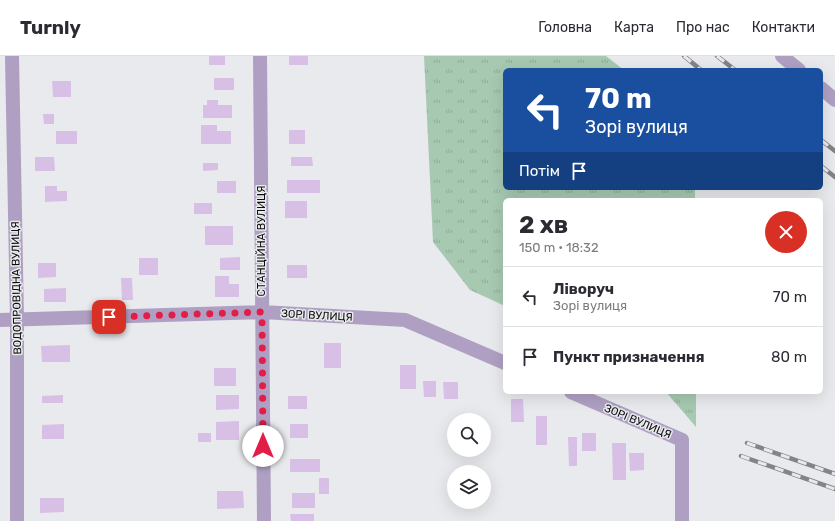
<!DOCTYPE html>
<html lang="uk">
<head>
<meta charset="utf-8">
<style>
	:root { --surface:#fff; --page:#f2f2f3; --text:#2b2b33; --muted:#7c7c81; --line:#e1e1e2 }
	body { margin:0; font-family:Rubik,sans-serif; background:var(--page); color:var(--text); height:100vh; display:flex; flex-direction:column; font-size:15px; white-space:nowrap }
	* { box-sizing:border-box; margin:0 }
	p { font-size:13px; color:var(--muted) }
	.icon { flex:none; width:22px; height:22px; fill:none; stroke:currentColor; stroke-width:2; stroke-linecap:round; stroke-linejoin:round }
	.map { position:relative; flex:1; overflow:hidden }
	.sheet { position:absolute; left:503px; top:142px; width:320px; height:196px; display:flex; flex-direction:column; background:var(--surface); border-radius:6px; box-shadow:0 4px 16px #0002 }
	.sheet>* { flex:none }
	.banner { position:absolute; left:503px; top:12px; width:320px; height:122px; border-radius:6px; box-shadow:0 4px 16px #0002; background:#1a4fa0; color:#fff; overflow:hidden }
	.tools { position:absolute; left:447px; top:357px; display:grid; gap:8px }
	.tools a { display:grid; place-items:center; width:44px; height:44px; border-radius:50%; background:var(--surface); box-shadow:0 4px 16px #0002; font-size:20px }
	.pin { position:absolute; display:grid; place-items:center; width:34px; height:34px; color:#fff; margin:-17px; border-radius:8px; box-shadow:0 2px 6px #0006 }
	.me { position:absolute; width:44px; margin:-22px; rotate:0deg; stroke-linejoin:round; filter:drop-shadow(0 0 3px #0008) }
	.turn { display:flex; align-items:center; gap:14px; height:84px; padding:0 16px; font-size:18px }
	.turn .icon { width:52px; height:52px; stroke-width:2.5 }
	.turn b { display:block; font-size:28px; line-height:34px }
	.then { display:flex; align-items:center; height:38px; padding:0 16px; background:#0003; gap:8px; font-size:15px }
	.round { display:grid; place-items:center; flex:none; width:42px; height:42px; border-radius:21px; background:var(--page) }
	.summary { display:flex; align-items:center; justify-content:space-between; height:68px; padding:0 16px }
	h1 { font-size:24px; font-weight:700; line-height:30px }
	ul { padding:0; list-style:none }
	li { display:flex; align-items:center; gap:12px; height:60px; padding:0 16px; border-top:1px solid var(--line) }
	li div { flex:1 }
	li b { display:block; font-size:15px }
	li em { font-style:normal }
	header { display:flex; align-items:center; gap:24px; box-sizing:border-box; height:56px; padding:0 20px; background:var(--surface); border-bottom:1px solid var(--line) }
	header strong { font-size:19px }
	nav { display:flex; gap:22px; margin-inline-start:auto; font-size:14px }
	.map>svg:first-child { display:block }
</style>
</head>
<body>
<header>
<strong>Turnly</strong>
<nav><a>Головна</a><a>Карта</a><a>Про нас</a><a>Контакти</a></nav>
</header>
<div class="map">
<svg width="835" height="465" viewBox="0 0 835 465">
	<defs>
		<pattern id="grass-tufts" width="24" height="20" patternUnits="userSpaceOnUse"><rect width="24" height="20" fill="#a7c9b1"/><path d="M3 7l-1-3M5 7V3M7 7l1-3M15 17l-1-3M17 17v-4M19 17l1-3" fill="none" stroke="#8fab97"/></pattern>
	</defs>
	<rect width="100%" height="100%" fill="#e9eaed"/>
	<path fill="url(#grass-tufts)" d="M 424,0 L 606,0 L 624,14 L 505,14 L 505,132 L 695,132 L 695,144 L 505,144 L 505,250 L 470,234 L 433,186 Z
		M 666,336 L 696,336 L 696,371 Z"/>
	<path fill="#d8bfe6" d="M 209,0 L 225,0 L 225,9 L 209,9 Z
		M 289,0 L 308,0 L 308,9 L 289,9 Z
		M 214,22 L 234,22 L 234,34 L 214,34 Z
		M 52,25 L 71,25 L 71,41 L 53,41 Z
		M 207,44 L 218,44 L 218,49 L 232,49 L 232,62 L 203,62 L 203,49 L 207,49 Z
		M 43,58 L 54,58 L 54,68 L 44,68 Z
		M 201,69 L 217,69 L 217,75 L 231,75 L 231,88 L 201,88 Z
		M 289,74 L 305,74 L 305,88 L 289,88 Z
		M 56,75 L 77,75 L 77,88 L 56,88 Z
		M 35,101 L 54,101 L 55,115 L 35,115 Z
		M 291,101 L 312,101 L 313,110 L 291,110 Z
		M 203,107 L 218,107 L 218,114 L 203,115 Z
		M 287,124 L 320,124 L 320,137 L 287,137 Z
		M 217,125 L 236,125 L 236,137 L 217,137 Z
		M 45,130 L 57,130 L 57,135 L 67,135 L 67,145 L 45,146 Z
		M 285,145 L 307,145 L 307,162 L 285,162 Z
		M 194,147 L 212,147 L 212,158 L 194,158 Z
		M 205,170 L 233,170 L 233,189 L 205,189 Z
		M 240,201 L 240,214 L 220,214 L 220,202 Z
		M 139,202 L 158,202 L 158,219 L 139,219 Z
		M 38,207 L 56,207 L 56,221 L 38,222 Z
		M 287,209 L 307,209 L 307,222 L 287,222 Z
		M 215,220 L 229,220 L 229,228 L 239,228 L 239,241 L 215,241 Z
		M 121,222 L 132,222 L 133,244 L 122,244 Z
		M 66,232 L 66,246 L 44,246 L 44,233 Z
		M 324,287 L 341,287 L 341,312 L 324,312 Z
		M 70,289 L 70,306 L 42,306 L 41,290 Z
		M 400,309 L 416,309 L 416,333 L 400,333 Z
		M 214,312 L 236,312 L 236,330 L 214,330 Z
		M 423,325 L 436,325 L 436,341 L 424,341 Z
		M 443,326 L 458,326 L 458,343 L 444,343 Z
		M 63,339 L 63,347 L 42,347 L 42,340 Z
		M 216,339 L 239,339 L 239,353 L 216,354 Z
		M 288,340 L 307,340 L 307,353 L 288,353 Z
		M 511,343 L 523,343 L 524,366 L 511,366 Z
		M 536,360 L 547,360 L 547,389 L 536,389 Z
		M 239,365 L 239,384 L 216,384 L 216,366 Z
		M 64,368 L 64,383 L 42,383 L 42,369 Z
		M 290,368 L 308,368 L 308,382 L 290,382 Z
		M 198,377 L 211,377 L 211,386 L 198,386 Z
		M 582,377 L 596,377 L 596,395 L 582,395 Z
		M 568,381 L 577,381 L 577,410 L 569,410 Z
		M 612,387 L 626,387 L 626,424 L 613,424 Z
		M 629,397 L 644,397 L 644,414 L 630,415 Z
		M 290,403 L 320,403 L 320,416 L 290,416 Z
		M 319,422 L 329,422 L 329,438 L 319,438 Z
		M 217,435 L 243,435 L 244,452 L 217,453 Z
		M 292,437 L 315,437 L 315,452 L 292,452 Z
		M 40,442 L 64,442 L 64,456 L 40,457 Z
		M 290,458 L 314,458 L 314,465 L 291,465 Z"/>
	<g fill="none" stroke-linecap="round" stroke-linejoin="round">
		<path stroke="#afa0c3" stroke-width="14" d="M 12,0 L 17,263 L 17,465
			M 260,0 L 264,465
			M 782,0 L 799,14
			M 821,32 L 835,44
			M 0,264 L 262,256 L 405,264 L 505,307
			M 571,336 L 682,384 L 682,465"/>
		<defs>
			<path id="rail" d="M 684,0 L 701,14
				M 717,0 L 735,14
				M 821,84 L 835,95
				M 821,110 L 835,121
				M 747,387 L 835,418
				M 741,400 L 835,433"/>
		</defs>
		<use href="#rail" stroke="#838486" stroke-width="4.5"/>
		<use href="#rail" stroke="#e9eaed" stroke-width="3" stroke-dasharray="9" stroke-linecap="butt"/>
	</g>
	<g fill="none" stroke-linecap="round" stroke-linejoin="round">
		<path stroke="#e11d48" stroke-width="7" stroke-dasharray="0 12.6" d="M 109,261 L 262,256 L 263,390"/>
	</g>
	<g text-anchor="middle" stroke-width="3" stroke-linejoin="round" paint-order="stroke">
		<g font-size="11" fill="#0d0d0e" stroke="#e9eaed">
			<text transform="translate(261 185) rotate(-90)" y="4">СТАНЦІЙНА ВУЛИЦЯ</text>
			<text transform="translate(16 232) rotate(-91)" y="4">ВОДОПРОВІДНА ВУЛИЦЯ</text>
			<text transform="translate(317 259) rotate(3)" y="4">ЗОРІ ВУЛИЦЯ</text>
			<text transform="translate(638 365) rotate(23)" y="4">ЗОРІ ВУЛИЦЯ</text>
		</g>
	</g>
</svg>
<div class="tools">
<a><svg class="icon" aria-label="search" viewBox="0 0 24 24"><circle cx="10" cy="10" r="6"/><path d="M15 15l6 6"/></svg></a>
<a><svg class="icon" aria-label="layers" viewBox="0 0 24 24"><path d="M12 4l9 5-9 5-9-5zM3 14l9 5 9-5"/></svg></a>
</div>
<div class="pin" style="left:109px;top:261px;background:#d93025"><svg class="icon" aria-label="arrive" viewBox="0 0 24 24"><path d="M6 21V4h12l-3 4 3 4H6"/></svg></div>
<svg class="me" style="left:263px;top:390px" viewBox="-20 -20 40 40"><circle r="19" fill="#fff"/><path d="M0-13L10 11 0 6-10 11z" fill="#e11d48"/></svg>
<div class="banner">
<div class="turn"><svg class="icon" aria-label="left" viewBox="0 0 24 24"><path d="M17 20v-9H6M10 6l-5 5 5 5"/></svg><div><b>70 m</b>Зорі вулиця</div></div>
<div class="then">Потім<svg class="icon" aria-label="arrive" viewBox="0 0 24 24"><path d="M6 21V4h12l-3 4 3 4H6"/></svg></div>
</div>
<section class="sheet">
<div class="summary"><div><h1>2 хв</h1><p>150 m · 18:32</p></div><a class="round" style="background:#d93025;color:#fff"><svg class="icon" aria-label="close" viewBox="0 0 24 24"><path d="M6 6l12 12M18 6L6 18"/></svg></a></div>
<ul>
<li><svg class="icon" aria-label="left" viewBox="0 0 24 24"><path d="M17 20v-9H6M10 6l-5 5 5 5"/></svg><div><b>Ліворуч</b><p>Зорі вулиця</p></div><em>70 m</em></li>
<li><svg class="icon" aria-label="arrive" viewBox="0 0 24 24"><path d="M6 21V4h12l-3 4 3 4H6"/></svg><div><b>Пункт призначення</b></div><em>80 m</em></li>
</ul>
</section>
</div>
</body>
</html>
